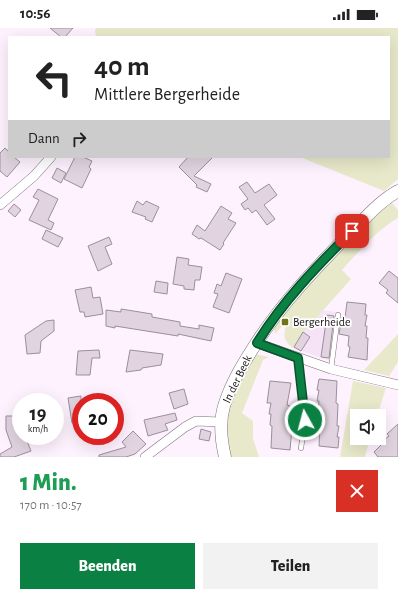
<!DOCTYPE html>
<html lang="de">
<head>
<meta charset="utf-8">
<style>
	:root { --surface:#fff; --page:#f2f2f2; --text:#222; --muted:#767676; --accent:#0b8043 }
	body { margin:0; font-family:"Alegreya Sans",sans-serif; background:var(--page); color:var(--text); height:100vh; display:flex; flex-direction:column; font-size:15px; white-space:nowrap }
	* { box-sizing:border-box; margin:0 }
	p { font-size:13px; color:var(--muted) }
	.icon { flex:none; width:22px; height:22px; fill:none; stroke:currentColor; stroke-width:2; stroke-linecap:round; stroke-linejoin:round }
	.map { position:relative; height:429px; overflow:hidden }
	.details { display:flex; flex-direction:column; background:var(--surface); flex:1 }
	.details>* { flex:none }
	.banner { position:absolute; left:8px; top:8px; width:382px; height:122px; border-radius:0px; box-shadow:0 4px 16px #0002; background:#fff; color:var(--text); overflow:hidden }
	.fabs { position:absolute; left:350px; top:381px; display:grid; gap:8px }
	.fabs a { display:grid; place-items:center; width:36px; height:36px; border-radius:0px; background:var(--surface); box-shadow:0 4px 16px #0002; font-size:20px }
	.speed { position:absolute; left:12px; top:365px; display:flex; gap:8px; font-size:20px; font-weight:700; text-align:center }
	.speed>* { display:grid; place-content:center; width:52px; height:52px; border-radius:50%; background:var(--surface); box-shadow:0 4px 16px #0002; line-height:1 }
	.speed small { font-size:10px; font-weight:400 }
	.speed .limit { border:6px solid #d22; background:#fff; color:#111 }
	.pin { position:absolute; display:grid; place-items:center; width:34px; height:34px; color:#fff; margin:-17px; border-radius:8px; box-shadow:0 2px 6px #0006 }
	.me { position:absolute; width:44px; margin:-22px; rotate:353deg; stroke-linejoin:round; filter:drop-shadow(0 0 3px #0008) }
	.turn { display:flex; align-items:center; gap:14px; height:84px; padding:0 20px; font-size:18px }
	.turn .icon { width:52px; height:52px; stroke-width:2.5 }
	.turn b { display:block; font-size:28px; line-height:34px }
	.then { display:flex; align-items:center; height:38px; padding:0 20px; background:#0003; gap:8px; font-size:15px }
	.round { display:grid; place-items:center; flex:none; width:42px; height:42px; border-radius:0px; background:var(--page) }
	.head { display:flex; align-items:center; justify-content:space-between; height:68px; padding:0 20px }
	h1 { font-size:24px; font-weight:800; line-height:30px; color:#1e9e55 }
	.action { display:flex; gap:8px; margin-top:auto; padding:8px 20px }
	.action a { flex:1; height:46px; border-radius:0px; background:var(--accent); color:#fff; font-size:16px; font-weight:800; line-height:46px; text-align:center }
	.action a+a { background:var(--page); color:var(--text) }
	.status { display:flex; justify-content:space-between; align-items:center; height:28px; padding:0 20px; background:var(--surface); direction:ltr }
	.status svg { height:11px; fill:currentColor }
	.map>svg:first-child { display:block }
</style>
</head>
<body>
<div class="status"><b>10:56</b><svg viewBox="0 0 49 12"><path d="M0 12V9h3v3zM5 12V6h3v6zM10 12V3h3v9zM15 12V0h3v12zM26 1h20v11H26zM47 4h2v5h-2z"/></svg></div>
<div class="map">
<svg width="398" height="429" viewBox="0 0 398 429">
	<rect width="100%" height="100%" fill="#fff2ff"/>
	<path fill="#f6e4f6" d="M 323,282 L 336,284 L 330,333 L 293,320 L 303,305 Z"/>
	<path fill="#e8e9ca" d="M 96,0 L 398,0 L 398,151 L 384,163 L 300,129 L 389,129 L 389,9 L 96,9 L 95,3 Z
		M 392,175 L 398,182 L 398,190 C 376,203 359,223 342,242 L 351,251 L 303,305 L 293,320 C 280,311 284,301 290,289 L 275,306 L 273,298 L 301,263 L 379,183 Z
		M 398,306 L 398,334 L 389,348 L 364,342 Z
		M 255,326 L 269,329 L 263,332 L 242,385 L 253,393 L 253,410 L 259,429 L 230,429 C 220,384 234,363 255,326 Z
		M 353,353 L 386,360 L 377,388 L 357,388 L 357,410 L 370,410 L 365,429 L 340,429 Z"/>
	<path fill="#e1d4e0" stroke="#9b8f9b" d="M 50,0 L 73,0 L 65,9 L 61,9 Z
		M 5,120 L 9,124 L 9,129 L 14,129 L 20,134 L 7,149 L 0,143 L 0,125 Z
		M 75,129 L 83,129 L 92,133 L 89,139 L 91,141 L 82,160 L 64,151 Z
		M 188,129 L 213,129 L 194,148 L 211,156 L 207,164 L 196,159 L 197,157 L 179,139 Z
		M 57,140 L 66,145 L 61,155 L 52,150 Z
		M 247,154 L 255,165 L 269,156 L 277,167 L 264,177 L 275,191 L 267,197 L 256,182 L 252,185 L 248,180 L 245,182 L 241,176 L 248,171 L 239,159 Z
		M 38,161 L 58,171 L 48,192 L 54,195 L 51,202 L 29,192 L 39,172 L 33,169 Z
		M 137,173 L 143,177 L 146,173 L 159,179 L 152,194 L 145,191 L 146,189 L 132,184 Z
		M 14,176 L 21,182 L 15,189 L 8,183 Z
		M 221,178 L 232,185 L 228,191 L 236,195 L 223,215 L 224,216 L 220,222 L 201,210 L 199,211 L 192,206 L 197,197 L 205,203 Z
		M 46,202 L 63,210 L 58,219 L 42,211 Z
		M 109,209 L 112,216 L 105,219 L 112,236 L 98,243 L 88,218 Z
		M 177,229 L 189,231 L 188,237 L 202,239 L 200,252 L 195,252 L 194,262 L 184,261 L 184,258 L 173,256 Z
		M 389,243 L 398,250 L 398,275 L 386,265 L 388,262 L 379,255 Z
		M 226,245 L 242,251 L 229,285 L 213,279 L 218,266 L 214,265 L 217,256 L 221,258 Z
		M 156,253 L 168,255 L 167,266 L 154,264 Z
		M 91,259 L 93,270 L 100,269 L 103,286 L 85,289 L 84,284 L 80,284 L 75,262 Z
		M 347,274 L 366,276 L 365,287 L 367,287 L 365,298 L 367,298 L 366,310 L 368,310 L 367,332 L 348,329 L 350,319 L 348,318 L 349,308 L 339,306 L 342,289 L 345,290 Z
		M 121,281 L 152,286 L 152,289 L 180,294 L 180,298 L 199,301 L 199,297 L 214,300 L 211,313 L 178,306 L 178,308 L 115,298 L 115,300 L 106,298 L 106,282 L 121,284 Z
		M 327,287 L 334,288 L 329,330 L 321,329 Z
		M 54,292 L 54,303 L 41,313 L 40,325 L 27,326 L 25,307 L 46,293 Z
		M 303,304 L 310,309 L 301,323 L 294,319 Z
		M 99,322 L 100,330 L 92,330 L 90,347 L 76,347 L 78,323 Z
		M 130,322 L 163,326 L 161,337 L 142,340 L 141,342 L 126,344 Z
		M 319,351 L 337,353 L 336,375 L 338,376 L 337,398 L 339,398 L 337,409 L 339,409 L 338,420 L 319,418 L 320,395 L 318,395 L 320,384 L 318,384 L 319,373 L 317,373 L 319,362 L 317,362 Z
		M 270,353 L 291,355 L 287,377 L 290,378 L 289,389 L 291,389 L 290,400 L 292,400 L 290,422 L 271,420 L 272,398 L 270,397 L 271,386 L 269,386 L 271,375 L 267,375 Z
		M 184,361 L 188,376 L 174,381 L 169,365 Z
		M 81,368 L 81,394 L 72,395 L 68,370 Z
		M 175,385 L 177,392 L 165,396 L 168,402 L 148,408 L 144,392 Z
		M 6,388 L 18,388 L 19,408 L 25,408 L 31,423 L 14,429 L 0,429 L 0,426 L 12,419 L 6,402 Z
		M 398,396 L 398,429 L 378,429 L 374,424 L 382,416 L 380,415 L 389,408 L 387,406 Z
		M 201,401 L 211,404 L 209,413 L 199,411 Z
		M 133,403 L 146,416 L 135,426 L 126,429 L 99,429 L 99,427 L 126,419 L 122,414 Z"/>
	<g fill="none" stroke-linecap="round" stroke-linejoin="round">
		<defs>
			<path id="service" d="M 298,330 L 305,393 L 301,420
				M 331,341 L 338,287"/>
			<path id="minor" d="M 0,177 L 34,148 L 51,129
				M 257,315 L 331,341 L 398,357
				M 145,429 L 185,399 L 196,393 L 220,394"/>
			<path id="tertiary" d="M 225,429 C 221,412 219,395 224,378 C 231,355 244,334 257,314 C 283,274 315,241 348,207 C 364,192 378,174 398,163"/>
		</defs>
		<use href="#service" stroke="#7b6f7b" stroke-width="5.5"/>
		<use href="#minor" stroke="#7b6f7b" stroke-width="10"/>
		<use href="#tertiary" stroke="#7b6f7b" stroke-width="13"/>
		<use href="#service" stroke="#fff" stroke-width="4.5"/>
		<use href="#minor" stroke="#fff" stroke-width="9"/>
		<use href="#tertiary" stroke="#fff" stroke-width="12"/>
	</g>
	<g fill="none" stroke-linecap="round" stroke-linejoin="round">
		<defs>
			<path id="route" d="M 305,392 L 298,330 L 257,315 C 283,273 317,238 352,203"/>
		</defs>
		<use href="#route" stroke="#07532c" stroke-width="10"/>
		<use href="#route" stroke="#0b8043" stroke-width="7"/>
	</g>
	<rect fill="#747318" stroke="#fff" stroke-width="1.5" x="281" y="290" width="8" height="8" rx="2"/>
	<g text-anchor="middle" stroke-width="3.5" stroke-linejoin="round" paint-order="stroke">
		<g font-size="12" fill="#191419" stroke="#fff" text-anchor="start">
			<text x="293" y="298">Bergerheide</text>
		</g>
		<g font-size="12" fill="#191419" stroke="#fff">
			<text transform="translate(237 351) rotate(-64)" y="4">In der Beek</text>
		</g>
	</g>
</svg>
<div class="fabs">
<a><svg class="icon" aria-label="sound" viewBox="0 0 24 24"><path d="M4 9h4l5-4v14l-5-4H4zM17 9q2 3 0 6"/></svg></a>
</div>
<div class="speed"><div>19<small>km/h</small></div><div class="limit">20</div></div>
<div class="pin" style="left:352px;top:203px;background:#d93025"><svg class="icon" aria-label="arrive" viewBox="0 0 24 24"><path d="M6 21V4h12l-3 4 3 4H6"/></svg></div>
<svg class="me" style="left:305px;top:392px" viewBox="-20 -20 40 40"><circle r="17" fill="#0b8043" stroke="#fff" stroke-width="3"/><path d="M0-11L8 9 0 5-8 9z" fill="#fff"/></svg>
<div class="banner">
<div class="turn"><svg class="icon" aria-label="left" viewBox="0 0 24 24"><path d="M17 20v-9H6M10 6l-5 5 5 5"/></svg><div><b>40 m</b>Mittlere Bergerheide</div></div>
<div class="then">Dann<svg class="icon" aria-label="right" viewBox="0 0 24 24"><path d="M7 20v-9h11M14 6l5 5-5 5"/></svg></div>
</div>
</div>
<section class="details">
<div class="head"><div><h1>1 Min.</h1><p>170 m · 10:57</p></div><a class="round" style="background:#d93025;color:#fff"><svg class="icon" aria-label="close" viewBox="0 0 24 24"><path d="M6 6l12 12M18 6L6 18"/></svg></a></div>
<div class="action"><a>Beenden</a><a>Teilen</a></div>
</section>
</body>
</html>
